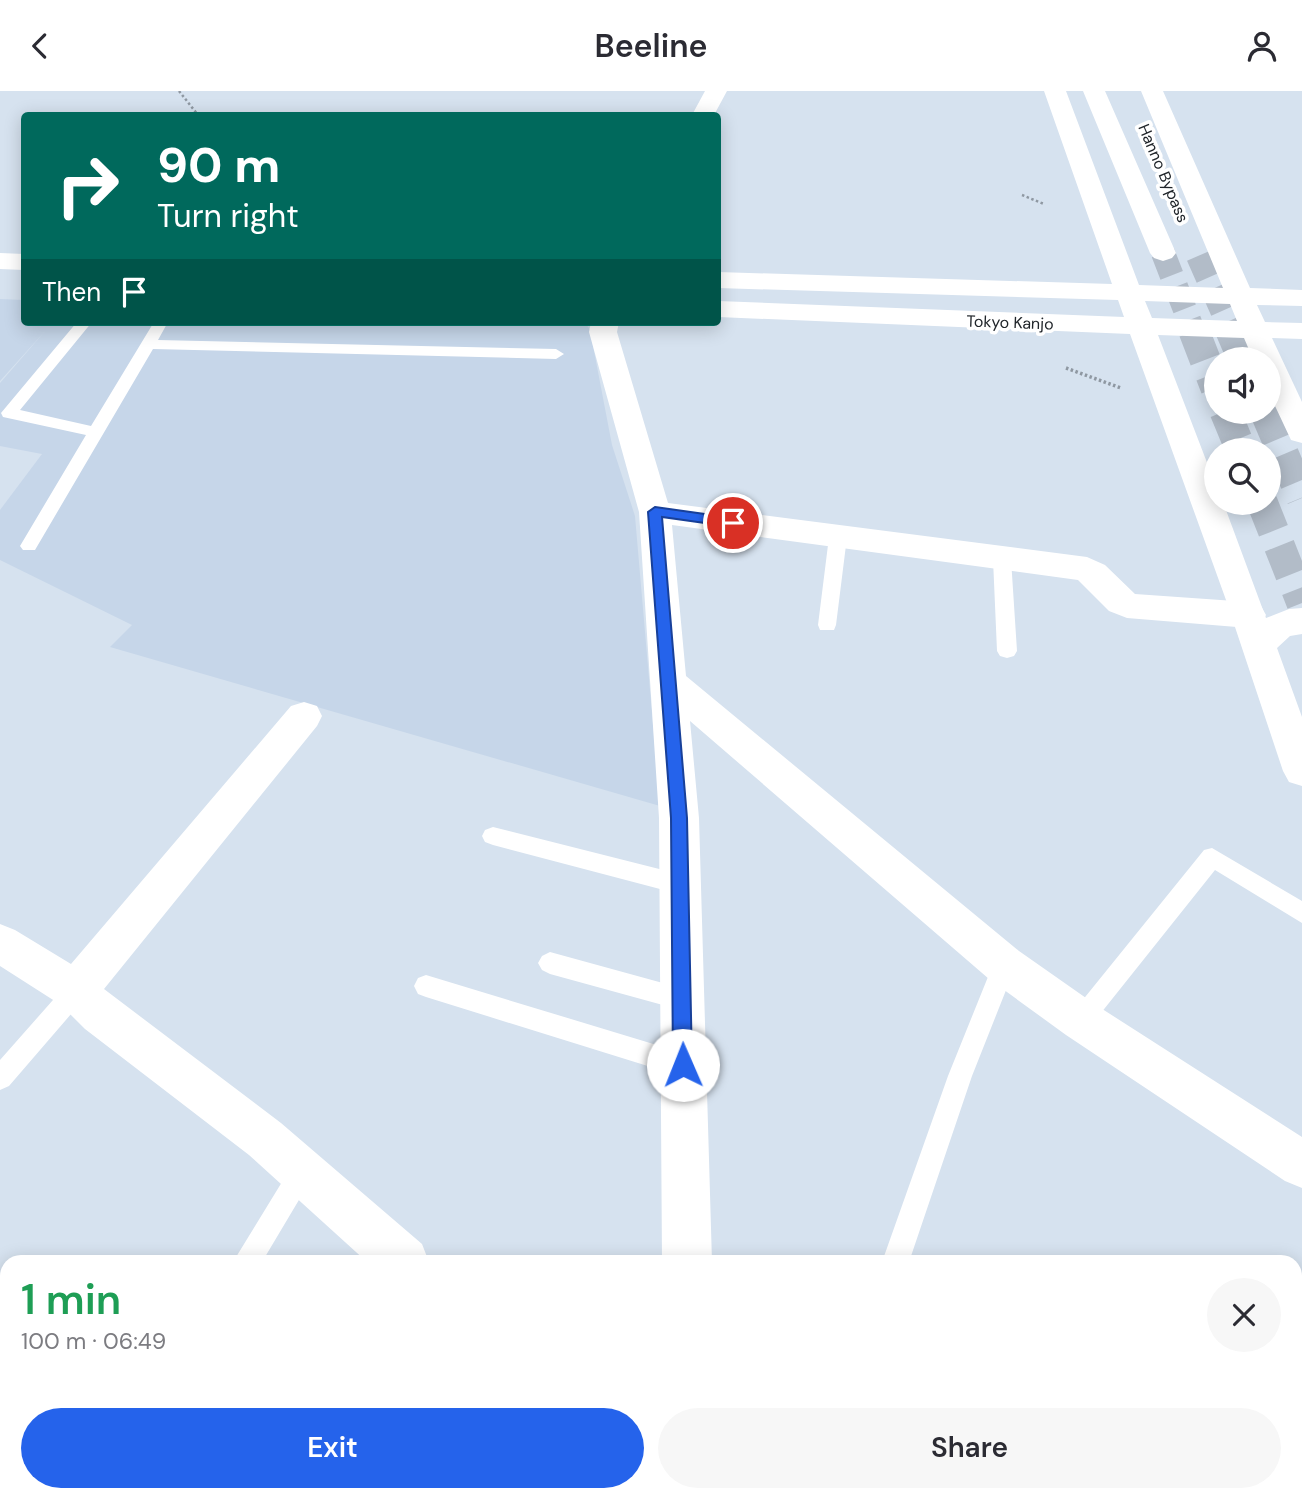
<!DOCTYPE html>
<html lang="en">
<head>
<meta charset="utf-8">
<style>
	:root { --surface:#fff; --page:#f7f7f7; --text:#2b2b33; --muted:#7c7c81; --accent:#2563eb }
	body { margin:0; font-family:"DM Sans",sans-serif; background:var(--page); color:var(--text); height:100vh; display:flex; flex-direction:column; font-size:26px; white-space:nowrap }
	* { box-sizing:border-box; margin:0 }
	p { font-size:23px; color:var(--muted) }
	.icon { flex:none; width:38px; height:38px; fill:none; stroke:currentColor; stroke-width:2; stroke-linecap:round; stroke-linejoin:round }
	.map { position:relative; flex:1; overflow:hidden }
	.details { position:absolute; left:0px; top:1164px; width:1302px; height:247px; display:flex; flex-direction:column; background:var(--surface); border-radius:21px 21px 0 0; box-shadow:0 4px 18px #0003 }
	.details>* { flex:none }
	.top-card { position:absolute; left:21px; top:21px; width:700px; height:214px; border-radius:7px; box-shadow:0 4px 18px #0003; background:#00695c; color:#fff; overflow:hidden }
	.tools { position:absolute; left:1204px; top:256px; display:grid; gap:14px }
	.tools a { display:grid; place-items:center; width:77px; height:77px; border-radius:50%; background:var(--surface); box-shadow:0 4px 18px #0003; font-size:35px }
	.pin { position:absolute; display:grid; place-items:center; width:60px; height:60px; color:#fff; margin:-30px; border:4px solid #fff; border-radius:50%; box-shadow:0 2px 7px #0007 }
	.me { position:absolute; width:77px; margin:-38px; rotate:359deg; stroke-linejoin:round; filter:drop-shadow(0 0 5px #0008) }
	.turn { display:flex; align-items:center; gap:24px; height:147px; padding:0 21px; font-size:32px }
	.turn .icon { width:91px; height:91px; stroke-width:2.5 }
	.turn b { display:block; font-size:49px; line-height:60px }
	.then { display:flex; align-items:center; height:66px; padding:0 21px; background:#0003; gap:14px; font-size:26px }
	.round { display:grid; place-items:center; flex:none; width:74px; height:74px; border-radius:37px; background:var(--page) }
	.headline { display:flex; align-items:center; justify-content:space-between; height:119px; padding:0 21px }
	h1 { font-size:42px; font-weight:600; line-height:52px; color:#1e9e55 }
	.cta { display:flex; gap:14px; margin-top:auto; padding:14px 21px }
	.cta a { flex:1; height:80px; border-radius:42px; background:var(--accent); color:#fff; font-size:28px; font-weight:600; line-height:80px; text-align:center }
	.cta a+a { background:var(--page); color:var(--text) }
	header { display:flex; justify-content:space-between; align-items:center; height:91px; padding:0 21px; background:var(--surface); font-size:32px; font-weight:600 }
	.map>svg:first-child { display:block }
</style>
</head>
<body>
<header><svg class="icon" aria-label="back" viewBox="0 0 24 24"><path d="M15 5l-7 7 7 7"/></svg>Beeline<svg class="icon" aria-label="person" viewBox="0 0 24 24"><circle cx="12" cy="8" r="4"/><path d="M4 21q1-7 8-7t8 7"/></svg></header>
<div class="map">
<svg width="1302" height="1409" viewBox="0 0 1302 1409">
	<rect width="100%" height="100%" fill="#d6e2ef"/>
	<path fill="#c6d6e9" d="M 0,208 L 24,209 L 24,231 L 585,231 L 590,239 L 612,354 L 635,425 L 660,715 L 110,556 L 132,534 L 0,469 L 0,419 L 42,363 L 0,355 L 0,292 L 46,239 L 0,290 Z"/>
	<g fill="none" stroke-linecap="round" stroke-linejoin="round">
		<path stroke="#b2bcc8" stroke-width="24" stroke-dasharray="24 12" stroke-linecap="butt" d="M 1163,162 L 1194,242
			M 1198,165 L 1232,242"/>
		<path stroke="#b2bcc8" stroke-width="31" stroke-dasharray="31 16" stroke-linecap="butt" d="M 1194,240 L 1216,297
			M 1231,240 L 1243,268
			M 1225,320 L 1241,359
			M 1265,320 L 1302,407
			M 1262,411 L 1302,512"/>
		<path stroke="#8f98a2" stroke-width="2.5" stroke-dasharray="2.5 2.5" stroke-linecap="butt" d="M 179,0 L 198,24
			M 1022,104 L 1044,113"/>
		<path stroke="#8f98a2" stroke-width="3.5" stroke-dasharray="2.5 2.5" stroke-linecap="butt" d="M 1066,277 L 1121,297"/>
		<path fill="#fff" fill-rule="evenodd" d="M 77,231 L 92,231 L 20,319 L 91,335 L 154,231 L 168,231 L 158,249 L 556,258 L 564,263 L 556,268 L 153,258 L 35,459 L 23,459 L 20,455 L 86,344 L 3,326 L 1,322 Z
			M 838,440 L 847,446 L 836,534 L 834,539 L 820,539 L 818,534 L 829,446 Z
			M 1002,462 L 1008,464 L 1011,468 L 1017,560 L 1014,565 L 1007,567 L 1000,565 L 997,560 L 993,468 L 996,464 Z
			M 493,736 L 679,783 L 687,786 L 690,793 L 687,800 L 679,803 L 493,754 L 485,751 L 482,745 L 485,739 Z
			M 1212,757 L 1302,810 L 1302,832 L 1215,779 L 1089,937 L 1081,940 L 1073,937 L 1069,929 L 1073,921 L 1204,759 Z
			M 550,861 L 681,897 L 689,900 L 693,908 L 689,916 L 681,919 L 550,883 L 542,879 L 538,872 L 542,865 Z
			M 1004,863 L 1012,866 L 1016,874 L 972,985 L 909,1171 L 882,1171 L 948,985 L 996,866 Z
			M 426,884 L 683,962 L 692,966 L 695,974 L 692,982 L 683,986 L 426,906 L 418,903 L 414,895 L 418,887 Z
			M 76,889 L 84,892 L 88,900 L 84,908 L 9,995 L 0,999 L 0,969 L 68,892 Z
			M 302,1069 L 311,1073 L 315,1082 L 262,1171 L 233,1171 L 293,1073 Z
			M 866,1404 L 896,1404 L 896,1409 L 866,1409 Z"/>
		<path fill="#fff" fill-rule="evenodd" d="M 705,0 L 727,0 L 714,24 L 692,24 Z
			M 591,231 L 619,231 L 617,241 L 668,412 L 1087,466 L 1105,474 L 1135,503 L 1249,511 L 1261,515 L 1266,524 L 1261,533 L 1249,537 L 1127,527 L 1109,520 L 1078,489 L 672,434 L 686,585 L 1019,860 L 1096,914 L 1302,1046 L 1302,1097 L 1285,1090 L 1066,944 L 989,888 L 690,630 L 699,727 L 712,1171 L 662,1171 L 659,727 L 639,421 L 589,241 Z
			M 304,611 L 317,615 L 322,625 L 317,635 L 104,898 L 281,1032 L 422,1153 L 429,1171 L 367,1171 L 249,1064 L 85,938 L 61,914 L 0,875 L 0,833 L 15,839 L 71,873 L 291,615 Z
			M 668,1404 L 723,1404 L 725,1409 L 669,1409 Z"/>
		<path fill="#fff" fill-rule="evenodd" d="M 1044,0 L 1066,0 L 1139,194 L 1223,197 L 1141,0 L 1163,0 L 1250,197 L 1302,199 L 1302,215 L 1257,214 L 1265,231 L 1302,232 L 1302,248 L 1272,247 L 1302,311 L 1302,352 L 1291,349 L 1269,302 L 1269,268 L 1253,268 L 1244,247 L 1158,244 L 1216,395 L 1216,411 L 1223,411 L 1266,527 L 1289,518 L 1302,517 L 1302,543 L 1290,545 L 1277,557 L 1302,626 L 1302,695 L 1289,691 L 1283,680 L 1226,509 L 1130,243 L 718,226 L 718,210 L 1124,226 L 1118,209 L 718,197 L 718,181 L 1112,193 ZM 1145,210 L 1230,213 L 1237,230 L 1152,227 Z
			M 1083,0 L 1105,0 L 1176,162 L 1172,167 L 1163,170 L 1154,167 L 1150,162 Z
			M 0,162 L 24,163 L 24,179 L 0,178 Z"/>
	</g>
	<path fill="#2563eb" stroke="#184099" stroke-width="2" d="M 655,416 L 733,427 L 740,432 L 733,436 L 662,426 L 687,727 L 692,974 L 689,981 L 683,983 L 676,981 L 673,974 L 671,727 L 648,421 Z"/>
	<g text-anchor="middle" stroke-width="7" stroke-linejoin="round" paint-order="stroke">
		<g font-size="16" fill="#20252a" stroke="#fff">
			<text transform="translate(1164 82) rotate(67)" y="6">Hanno Bypass</text>
			<text transform="translate(1010 231) rotate(2)" y="6">Tokyo Kanjo</text>
		</g>
	</g>
</svg>
<div class="tools">
<a><svg class="icon" aria-label="sound" viewBox="0 0 24 24"><path d="M4 9h4l5-4v14l-5-4H4zM17 9q2 3 0 6"/></svg></a>
<a><svg class="icon" aria-label="search" viewBox="0 0 24 24"><circle cx="10" cy="10" r="6"/><path d="M15 15l6 6"/></svg></a>
</div>
<div class="pin" style="left:733px;top:432px;background:#d93025"><svg class="icon" aria-label="arrive" viewBox="0 0 24 24"><path d="M6 21V4h12l-3 4 3 4H6"/></svg></div>
<svg class="me" style="left:683px;top:974px" viewBox="-20 -20 40 40"><circle r="19" fill="#fff"/><path d="M0-13L10 11 0 6-10 11z" fill="#2563eb"/></svg>
<div class="top-card">
<div class="turn"><svg class="icon" aria-label="right" viewBox="0 0 24 24"><path d="M7 20v-9h11M14 6l5 5-5 5"/></svg><div><b>90 m</b>Turn right</div></div>
<div class="then">Then<svg class="icon" aria-label="arrive" viewBox="0 0 24 24"><path d="M6 21V4h12l-3 4 3 4H6"/></svg></div>
</div>
<section class="details">
<div class="headline"><div><h1>1 min</h1><p>100 m · 06:49</p></div><a class="round"><svg class="icon" aria-label="close" viewBox="0 0 24 24"><path d="M6 6l12 12M18 6L6 18"/></svg></a></div>
<div class="cta"><a>Exit</a><a>Share</a></div>
</section>
</div>
</body>
</html>
